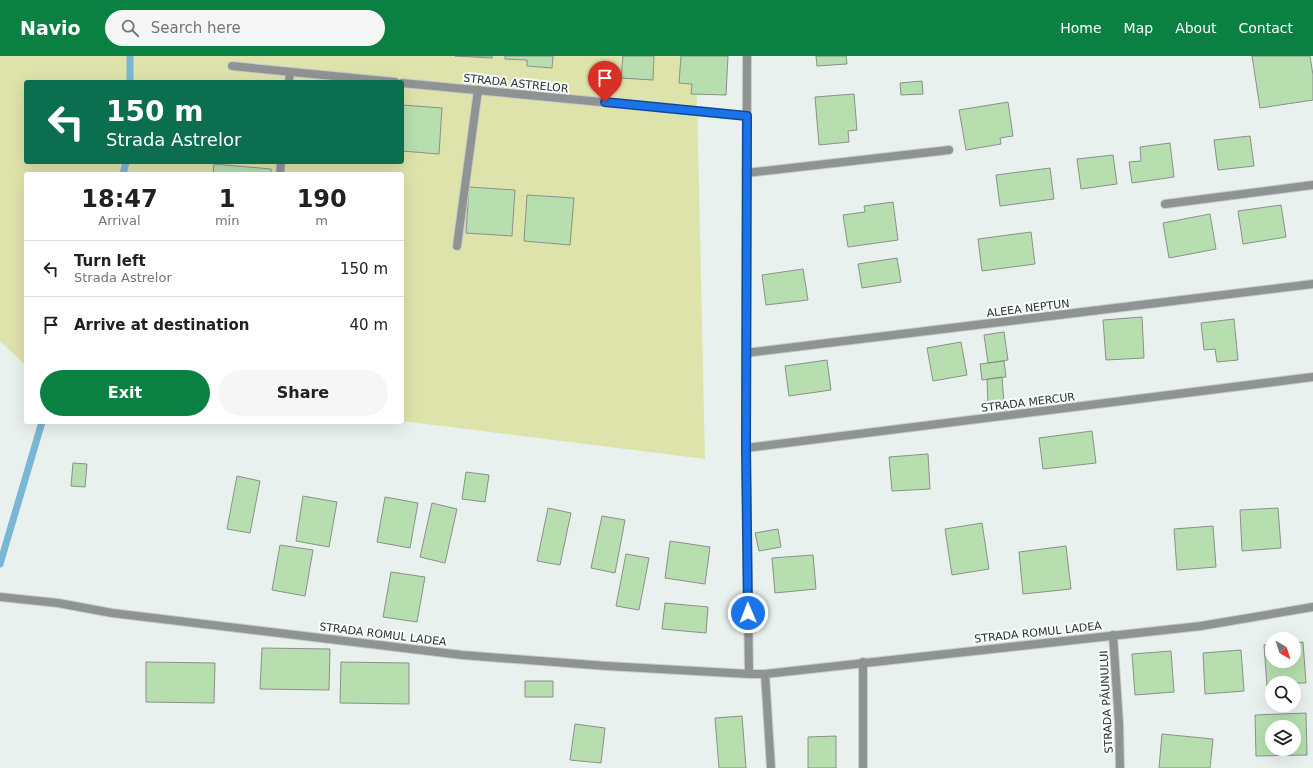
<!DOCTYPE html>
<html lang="en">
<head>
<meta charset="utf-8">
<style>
	:root { --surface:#fff; --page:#f6f6f6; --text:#202124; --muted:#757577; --line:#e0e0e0; --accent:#0b8043 }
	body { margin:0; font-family:"DejaVu Sans",sans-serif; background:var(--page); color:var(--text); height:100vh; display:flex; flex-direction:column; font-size:15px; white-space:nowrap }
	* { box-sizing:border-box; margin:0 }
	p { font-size:13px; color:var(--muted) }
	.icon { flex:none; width:22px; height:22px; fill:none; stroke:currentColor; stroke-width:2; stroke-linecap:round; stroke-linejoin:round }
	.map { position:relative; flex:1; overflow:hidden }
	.side { position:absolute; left:24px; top:116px; width:380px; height:252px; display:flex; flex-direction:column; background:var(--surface); border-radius:4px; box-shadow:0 4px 16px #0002 }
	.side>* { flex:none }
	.banner { position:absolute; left:24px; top:24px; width:380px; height:84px; border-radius:4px; box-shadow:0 4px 16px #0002; background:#0b6e4f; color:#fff; overflow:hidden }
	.needle { width:26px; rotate:141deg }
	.tools { position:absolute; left:1265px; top:576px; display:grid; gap:8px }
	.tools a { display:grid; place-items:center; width:36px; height:36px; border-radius:50%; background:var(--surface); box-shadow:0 4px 16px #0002; font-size:20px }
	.pin { position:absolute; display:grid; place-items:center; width:34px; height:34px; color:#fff; margin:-41px -17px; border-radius:50% 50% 50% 0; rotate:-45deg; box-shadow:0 0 4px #0007 }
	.pin .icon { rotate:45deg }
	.me { position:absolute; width:44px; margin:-22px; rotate:359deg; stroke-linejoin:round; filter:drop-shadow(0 0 3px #0008) }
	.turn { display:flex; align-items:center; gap:14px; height:84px; padding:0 16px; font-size:18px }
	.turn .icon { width:52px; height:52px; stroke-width:2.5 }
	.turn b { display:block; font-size:28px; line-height:34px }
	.eta { display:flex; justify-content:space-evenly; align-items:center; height:68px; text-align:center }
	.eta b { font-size:24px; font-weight:800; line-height:28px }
	.primary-button { display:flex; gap:8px; margin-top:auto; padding:8px 16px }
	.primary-button a { flex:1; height:46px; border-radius:24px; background:var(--accent); color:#fff; font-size:16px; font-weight:800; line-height:46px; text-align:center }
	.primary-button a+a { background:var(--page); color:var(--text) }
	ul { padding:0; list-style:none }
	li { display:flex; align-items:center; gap:12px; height:56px; padding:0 16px; border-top:1px solid var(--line) }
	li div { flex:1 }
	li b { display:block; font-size:15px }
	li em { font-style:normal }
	header { display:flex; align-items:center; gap:24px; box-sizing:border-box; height:56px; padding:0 20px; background:var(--accent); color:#fff }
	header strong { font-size:19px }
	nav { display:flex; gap:22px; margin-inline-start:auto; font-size:14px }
	.search { width:280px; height:36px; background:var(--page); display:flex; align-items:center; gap:10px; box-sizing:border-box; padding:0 14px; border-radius:22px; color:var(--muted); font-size:15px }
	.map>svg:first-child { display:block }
</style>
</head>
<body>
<header>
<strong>Navio</strong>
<div class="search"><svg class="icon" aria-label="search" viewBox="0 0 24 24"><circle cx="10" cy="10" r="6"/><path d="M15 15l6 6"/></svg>Search here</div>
<nav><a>Home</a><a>Map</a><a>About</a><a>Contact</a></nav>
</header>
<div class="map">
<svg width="1313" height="712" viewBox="0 0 1313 712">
	<rect width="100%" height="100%" fill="#e9f1ee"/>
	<path fill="#dee2ab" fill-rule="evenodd" d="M 0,0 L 696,0 L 705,403 L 402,365 L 402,118 L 26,118 L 26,310 L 0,285 ZM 26,26 L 402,26 L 402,106 L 26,106 Z"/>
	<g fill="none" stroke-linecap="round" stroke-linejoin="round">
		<path stroke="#79b7d4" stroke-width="7" d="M 130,0 L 130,26
			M 123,118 L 126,106
			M 0,508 L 42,366"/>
	</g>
	<path fill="#b6deaf" stroke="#8c908b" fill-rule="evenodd" d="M 455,0 L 492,0 L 492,2 Z
		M 505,0 L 553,0 L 552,12 L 527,10 L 527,4 L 505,3 Z
		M 623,0 L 654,0 L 653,24 L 621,22 Z
		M 681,0 L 728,0 L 726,39 L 691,38 L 692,28 L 679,27 Z
		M 816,0 L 846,0 L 847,8 L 817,10 Z
		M 1252,0 L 1310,0 L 1313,19 L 1313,44 L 1260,52 Z
		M 922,25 L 923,38 L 901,39 L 900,27 Z
		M 854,38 L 857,74 L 848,75 L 849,86 L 819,89 L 815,41 Z
		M 1008,46 L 1013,80 L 1000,82 L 1001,88 L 966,94 L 959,54 Z
		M 402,49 L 442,52 L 439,98 L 402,95 Z
		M 1250,80 L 1254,110 L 1218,114 L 1214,84 Z
		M 1170,87 L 1174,121 L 1132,127 L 1129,106 L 1141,105 L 1140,91 Z
		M 1113,99 L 1117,128 L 1081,133 L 1077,103 Z
		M 214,108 L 271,113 L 271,118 L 213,118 Z
		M 1050,112 L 1054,143 L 1000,150 L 996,119 Z
		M 469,131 L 515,134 L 512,180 L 466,177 Z
		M 527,139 L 574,142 L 570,189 L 524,185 Z
		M 893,146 L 898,184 L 848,191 L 843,159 L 865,156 L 864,150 Z
		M 1281,149 L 1286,181 L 1243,188 L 1238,155 Z
		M 1210,158 L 1216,193 L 1169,202 L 1163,167 Z
		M 1031,176 L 1035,208 L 982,215 L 978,183 Z
		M 897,202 L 901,226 L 862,232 L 858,208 Z
		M 803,213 L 808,244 L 766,249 L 762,219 Z
		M 1142,261 L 1144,302 L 1106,304 L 1103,264 Z
		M 1234,263 L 1238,304 L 1217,306 L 1215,293 L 1204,294 L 1201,267 Z
		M 1004,276 L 1008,304 L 988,307 L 984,279 Z
		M 961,286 L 967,319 L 933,325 L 927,292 Z
		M 827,304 L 831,334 L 789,340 L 785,310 Z
		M 1004,305 L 1006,321 L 982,324 L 980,308 Z
		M 1002,321 L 1004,347 L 988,349 L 987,323 Z
		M 1092,375 L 1096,407 L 1043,413 L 1039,382 Z
		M 928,398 L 930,433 L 892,435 L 889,401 Z
		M 73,407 L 87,408 L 85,431 L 71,430 Z
		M 466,416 L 489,419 L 485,446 L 462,443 Z
		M 237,420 L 260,425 L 250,477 L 227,473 Z
		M 303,440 L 337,446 L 329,491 L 296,485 Z
		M 385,441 L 418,447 L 410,492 L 377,486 Z
		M 432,447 L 457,453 L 445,507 L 420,501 Z
		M 548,452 L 571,457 L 560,509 L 537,505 Z
		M 1278,452 L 1281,492 L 1242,495 L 1240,454 Z
		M 602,460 L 625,464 L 615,517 L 591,512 Z
		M 982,467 L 989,513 L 952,519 L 945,473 Z
		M 1213,470 L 1216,511 L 1177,514 L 1174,473 Z
		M 778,473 L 781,491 L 759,495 L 755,477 Z
		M 670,485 L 710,491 L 705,528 L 665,522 Z
		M 280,489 L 313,494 L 305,540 L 272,534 Z
		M 1066,490 L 1071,533 L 1023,538 L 1019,496 Z
		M 626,498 L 649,502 L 639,554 L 616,550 Z
		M 813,499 L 816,533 L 775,537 L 772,502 Z
		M 391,516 L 425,521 L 417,566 L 383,561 Z
		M 665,547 L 708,551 L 706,577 L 662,573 Z
		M 1303,586 L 1306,627 L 1272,627 L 1272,630 L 1267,630 L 1264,589 L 1272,588 L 1272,605 L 1294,605 L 1294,587 Z
		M 262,592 L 330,593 L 329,634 L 260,633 Z
		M 1241,594 L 1244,635 L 1205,638 L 1203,597 Z
		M 1171,595 L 1174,636 L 1135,639 L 1132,598 Z
		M 146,606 L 215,607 L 214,647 L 146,646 Z
		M 341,606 L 409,607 L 409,648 L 340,647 Z
		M 525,625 L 553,625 L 553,641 L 525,641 Z
		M 1306,657 L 1307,699 L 1256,700 L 1255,659 ZM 1272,671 L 1294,671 L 1294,693 L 1272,693 Z
		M 742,660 L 746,712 L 719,712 L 715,662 Z
		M 575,668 L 605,672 L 601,707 L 570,704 Z
		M 1162,678 L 1213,683 L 1210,712 L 1159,712 Z
		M 836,680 L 836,712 L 808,712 L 808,681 Z"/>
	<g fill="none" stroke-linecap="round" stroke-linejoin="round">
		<defs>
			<path id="lane" d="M 457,190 L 478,34"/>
			<path id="street" d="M 747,0 L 746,392 L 749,618
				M 232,10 L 395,26
				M 289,26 L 290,16
				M 402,27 L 747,60
				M 746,117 L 949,94
				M 280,118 L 281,106
				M 1165,148 L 1313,129
				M 746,297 L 1313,228
				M 746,392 L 1313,321
				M 0,541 L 58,547 L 112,557 L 462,599 L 607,610 L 749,618 L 765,618 L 1201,570 L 1313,551
				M 1113,579 L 1119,667 L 1120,712
				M 863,606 L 863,712
				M 765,618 L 771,712"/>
		</defs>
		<use href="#lane" stroke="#c7cecb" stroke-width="10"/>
		<use href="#street" stroke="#c7cecb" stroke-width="10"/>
		<use href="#lane" stroke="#909393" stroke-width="8"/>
		<use href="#street" stroke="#909393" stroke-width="8"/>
	</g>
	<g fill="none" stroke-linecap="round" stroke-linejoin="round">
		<defs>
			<path id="route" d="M 605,46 L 747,60 L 746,392 L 748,557"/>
		</defs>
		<use href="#route" stroke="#114b97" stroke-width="10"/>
		<use href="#route" stroke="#1a73e8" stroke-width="7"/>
	</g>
	<g text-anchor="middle" stroke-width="4" stroke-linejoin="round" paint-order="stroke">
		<g font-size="11" fill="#2c2f2e" stroke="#f7fefb">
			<text transform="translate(516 27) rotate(6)" y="4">STRADA ASTRELOR</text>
			<text transform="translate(1028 252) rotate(-7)" y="4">ALEEA NEPTUN</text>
			<text transform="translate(1028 346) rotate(-7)" y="4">STRADA MERCUR</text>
			<text transform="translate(1038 576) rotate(-6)" y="4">STRADA ROMUL LADEA</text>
			<text transform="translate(383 578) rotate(7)" y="4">STRADA ROMUL LADEA</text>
			<text transform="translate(1106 646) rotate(-93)" y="4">STRADA PĂUNULUI</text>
		</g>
	</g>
</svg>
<div class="tools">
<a><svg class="needle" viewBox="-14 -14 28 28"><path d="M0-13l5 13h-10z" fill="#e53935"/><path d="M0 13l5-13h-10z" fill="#757577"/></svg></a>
<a><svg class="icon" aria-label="search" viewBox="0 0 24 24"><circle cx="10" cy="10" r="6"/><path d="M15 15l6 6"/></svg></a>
<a><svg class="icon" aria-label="layers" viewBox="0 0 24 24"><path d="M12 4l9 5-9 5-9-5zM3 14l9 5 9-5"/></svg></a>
</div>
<div class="pin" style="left:605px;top:46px;background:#d93025"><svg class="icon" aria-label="arrive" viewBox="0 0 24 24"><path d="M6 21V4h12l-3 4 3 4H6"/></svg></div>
<svg class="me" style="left:748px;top:557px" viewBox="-20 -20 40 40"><circle r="17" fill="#1a73e8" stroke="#fff" stroke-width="3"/><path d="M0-11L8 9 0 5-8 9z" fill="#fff"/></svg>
<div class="banner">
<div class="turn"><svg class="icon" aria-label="left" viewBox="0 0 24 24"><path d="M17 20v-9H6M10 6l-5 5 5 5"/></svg><div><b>150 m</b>Strada Astrelor</div></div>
</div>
<section class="side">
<div class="eta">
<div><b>18:47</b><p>Arrival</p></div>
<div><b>1</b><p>min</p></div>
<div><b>190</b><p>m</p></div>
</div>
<ul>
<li><svg class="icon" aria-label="left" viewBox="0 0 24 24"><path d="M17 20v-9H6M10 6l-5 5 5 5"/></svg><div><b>Turn left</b><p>Strada Astrelor</p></div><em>150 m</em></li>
<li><svg class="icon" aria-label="arrive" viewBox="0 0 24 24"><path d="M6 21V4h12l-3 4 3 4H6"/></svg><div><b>Arrive at destination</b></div><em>40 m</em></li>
</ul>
<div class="primary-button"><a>Exit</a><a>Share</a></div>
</section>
</div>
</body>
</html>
